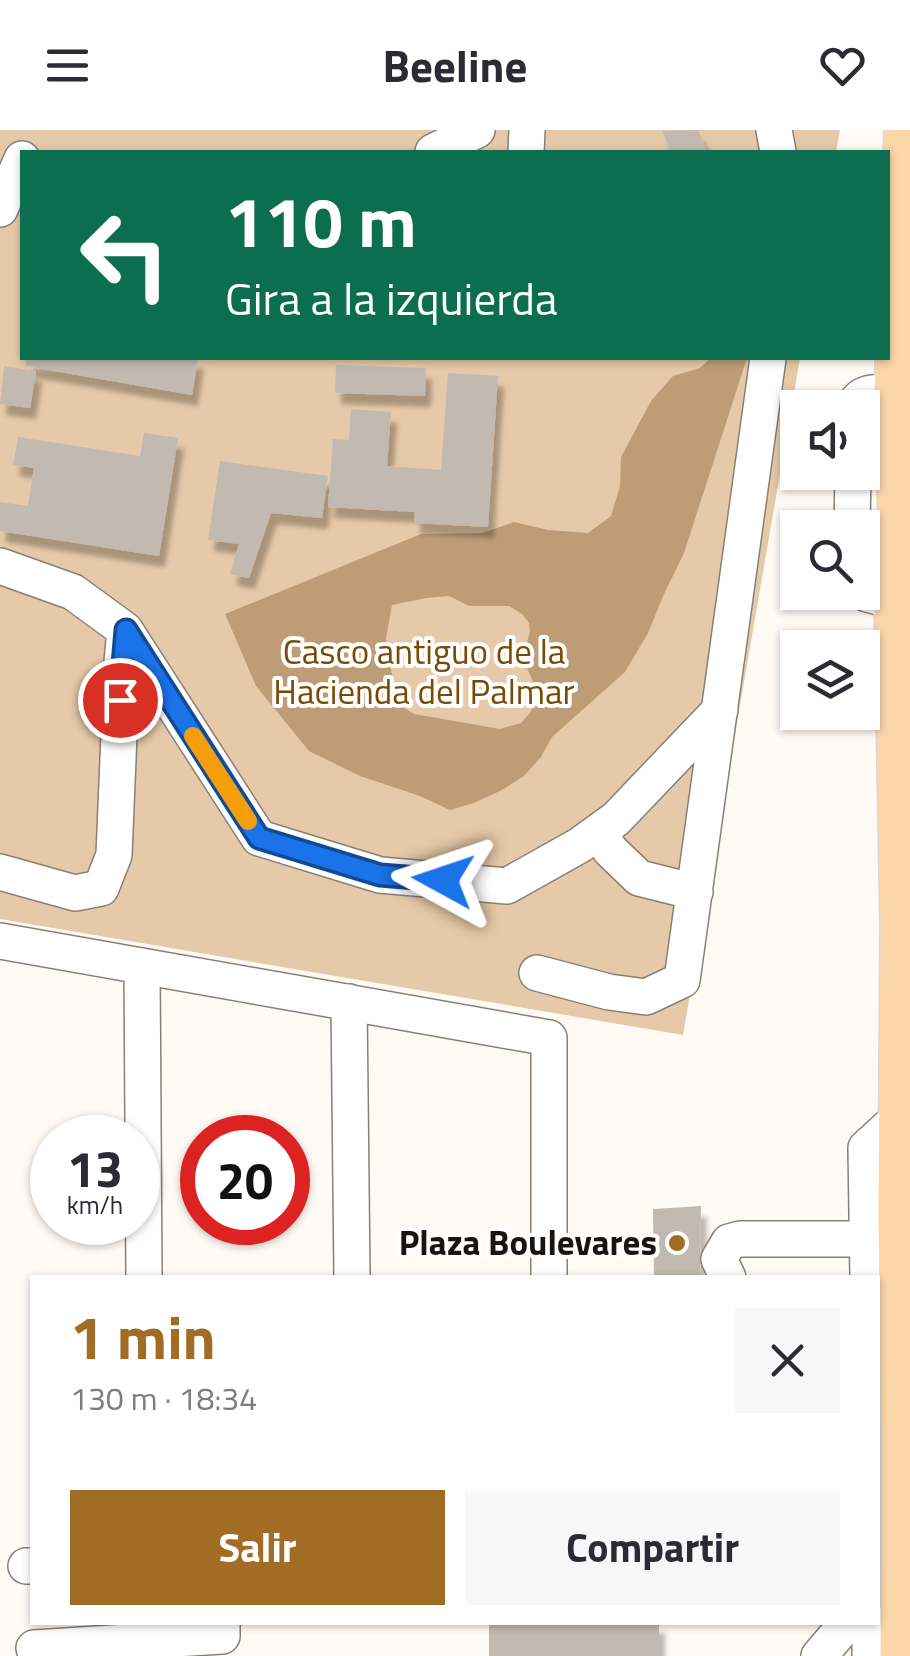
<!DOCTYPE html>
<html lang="es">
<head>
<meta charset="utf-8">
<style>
	:root { --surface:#fff; --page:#f7f7f7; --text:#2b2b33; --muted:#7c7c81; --accent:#a16d25 }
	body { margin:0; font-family:"Titillium Web",sans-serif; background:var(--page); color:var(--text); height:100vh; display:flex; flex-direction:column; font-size:38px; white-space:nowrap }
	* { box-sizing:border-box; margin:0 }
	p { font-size:32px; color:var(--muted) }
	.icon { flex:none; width:55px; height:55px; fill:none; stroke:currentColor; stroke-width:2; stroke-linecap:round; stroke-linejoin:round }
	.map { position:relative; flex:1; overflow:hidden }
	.sheet { position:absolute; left:30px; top:1145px; width:850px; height:350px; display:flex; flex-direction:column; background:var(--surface); border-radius:0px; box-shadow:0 2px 8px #0004 }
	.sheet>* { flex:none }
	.guide { position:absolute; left:20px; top:20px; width:870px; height:210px; border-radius:0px; box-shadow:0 2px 8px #0004; background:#0b6e4f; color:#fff; overflow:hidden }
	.tools { position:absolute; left:780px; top:260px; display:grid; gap:20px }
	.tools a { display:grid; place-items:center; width:100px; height:100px; border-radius:0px; background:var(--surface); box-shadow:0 2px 8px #0004; font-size:50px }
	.speed { position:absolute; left:30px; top:985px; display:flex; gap:20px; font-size:50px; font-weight:700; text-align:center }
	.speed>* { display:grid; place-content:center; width:130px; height:130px; border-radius:50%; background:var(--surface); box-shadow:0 2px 8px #0004; line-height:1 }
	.speed small { font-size:25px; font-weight:400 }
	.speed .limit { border:15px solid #d22; background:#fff; color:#111 }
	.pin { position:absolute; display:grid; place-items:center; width:85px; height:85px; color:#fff; margin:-42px; border:5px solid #fff; border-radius:50%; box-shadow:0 2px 10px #0007 }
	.me { position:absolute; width:110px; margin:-55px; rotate:275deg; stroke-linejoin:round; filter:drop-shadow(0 0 8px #0008) }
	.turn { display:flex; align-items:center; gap:35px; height:210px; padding:0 40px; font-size:45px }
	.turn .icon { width:130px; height:130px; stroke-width:2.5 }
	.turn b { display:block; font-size:70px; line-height:85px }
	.round { display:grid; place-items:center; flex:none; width:105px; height:105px; border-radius:0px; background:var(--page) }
	.head { display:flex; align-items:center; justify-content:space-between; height:170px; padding:0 40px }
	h1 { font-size:60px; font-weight:700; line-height:75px; color:var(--accent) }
	.cta { display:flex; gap:20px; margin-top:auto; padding:20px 40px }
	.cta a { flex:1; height:115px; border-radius:0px; background:var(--accent); color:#fff; font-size:40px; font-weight:700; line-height:115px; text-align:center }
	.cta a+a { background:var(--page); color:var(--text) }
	header { display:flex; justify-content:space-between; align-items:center; height:130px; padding:0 40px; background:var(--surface); font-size:45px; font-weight:700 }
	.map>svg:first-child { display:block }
</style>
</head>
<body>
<header><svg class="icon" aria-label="menu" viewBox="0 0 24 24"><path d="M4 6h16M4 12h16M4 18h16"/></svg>Beeline<svg class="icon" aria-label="heart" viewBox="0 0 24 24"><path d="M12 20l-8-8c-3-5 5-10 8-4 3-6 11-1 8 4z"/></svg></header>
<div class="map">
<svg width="910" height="1526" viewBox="0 0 910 1526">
	<defs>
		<filter id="shadow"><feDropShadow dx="6" dy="11" stdDeviation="2.5" flood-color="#0004"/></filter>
	</defs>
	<rect width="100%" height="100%" fill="#fffaf4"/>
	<path fill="#e6c9a8" d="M 0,0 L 840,0 L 836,22 L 22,22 L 22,228 L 800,228 L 683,905 L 0,789 Z"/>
	<path fill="#be9d76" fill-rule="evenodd" d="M 711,228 L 747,228 L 684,423 L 664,464 L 648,503 L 625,542 L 552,607 L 541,627 L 524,646 L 502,660 L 474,673 L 450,680 L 420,666 L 360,646 L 309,621 L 256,556 L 225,484 L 421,404 L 482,403 L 514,392 L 548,400 L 588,403 L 611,386 L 620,356 L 621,327 L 651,271 L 673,246 L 700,238 ZM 449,466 L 469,476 L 509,476 L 522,484 L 529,493 L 530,501 L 523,529 L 534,554 L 536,571 L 530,583 L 521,593 L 500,599 L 414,584 L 401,576 L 395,564 L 386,508 L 392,475 L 426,468 Z"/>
	<path fill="#c2bab0" filter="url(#shadow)" d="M 698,0 L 707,22 L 671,22 L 662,1 Z
		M 27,228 L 198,228 L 192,265 L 26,236 Z
		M 336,235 L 426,238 L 425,266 L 335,263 Z
		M 4,236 L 36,241 L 30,278 L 0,274 Z
		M 448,243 L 498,246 L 488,397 L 414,393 L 415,382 L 328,377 L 333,309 L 349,310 L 351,279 L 391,282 L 387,336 L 441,340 Z
		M 144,303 L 178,308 L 159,426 L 0,401 L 0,372 L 28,376 L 34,338 L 13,335 L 18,307 L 140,326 Z
		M 220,331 L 328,346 L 322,388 L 271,383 L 249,448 L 230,444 L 239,414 L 208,410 Z
		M 701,1076 L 700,1148 L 654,1148 L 653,1079 Z
		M 489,1492 L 659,1492 L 659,1526 L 489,1526 Z"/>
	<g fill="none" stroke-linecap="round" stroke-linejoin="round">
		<defs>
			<path id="minor" d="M 774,0 L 778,22
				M 433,22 L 477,0
				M 526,22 L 527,0
				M 0,79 L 22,29
				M 854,278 C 860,258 880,263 897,263
				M 852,398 L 853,342
				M 0,436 L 73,462 L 125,500 L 259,708 L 380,745 L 507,756 L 580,715 L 616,689 L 720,580
				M 862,461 L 867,464 L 897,472
				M 599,702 L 610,720 L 639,748 L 695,762
				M 0,742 L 75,763 L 101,758 L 114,725 L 122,532 L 125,500
				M 0,811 L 549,908 L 549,1148
				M 142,836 L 144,1148
				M 537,843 L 609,862 L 646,867 L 682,850 L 768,228
				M 349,872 L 352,1148
				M 728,1148 L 719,1129 L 729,1112 L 740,1109 L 868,1109
				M 868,1148 L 866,1018 L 902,985
				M 26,1436 L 32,1436
				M 34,1518 L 222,1506 L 222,1492
				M 819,1526 L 848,1492
				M 870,1526 L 870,1492"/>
			<path id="major" d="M 903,1526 L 904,1341 L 901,1084 L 903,796 L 897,472 L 901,390 L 897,263 L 907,0"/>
		</defs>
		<use href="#minor" stroke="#888077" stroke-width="38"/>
		<use href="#major" stroke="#dad9d9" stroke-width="48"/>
		<use href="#minor" stroke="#fff" stroke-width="35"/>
		<use href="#major" stroke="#fbd6a9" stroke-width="45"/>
	</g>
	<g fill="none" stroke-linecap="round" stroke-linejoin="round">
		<defs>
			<path id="route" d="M 120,570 L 126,500 L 259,708 L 380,745 L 443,750"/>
		</defs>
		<use href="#route" stroke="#114b97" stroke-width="25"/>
		<use href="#route" stroke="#1a73e8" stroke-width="18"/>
		<path stroke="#f59e0b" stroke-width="18" d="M 193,606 L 248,691"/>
	</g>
	<circle fill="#a16d25" stroke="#fff" stroke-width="4" cx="677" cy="1113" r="10"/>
	<g text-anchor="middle" stroke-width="8" stroke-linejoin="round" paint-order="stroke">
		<g font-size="35" fill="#774b06" stroke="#fff">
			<text x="424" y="534">Casco antiguo de la<tspan x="424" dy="40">Hacienda del Palmar</tspan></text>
		</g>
		<g font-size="35" font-weight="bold" fill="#171411" stroke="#fff" text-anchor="end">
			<text x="657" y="1125">Plaza Boulevares</text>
		</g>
	</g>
</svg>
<div class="tools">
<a><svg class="icon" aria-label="sound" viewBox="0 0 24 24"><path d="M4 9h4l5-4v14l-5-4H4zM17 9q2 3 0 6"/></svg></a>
<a><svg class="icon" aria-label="search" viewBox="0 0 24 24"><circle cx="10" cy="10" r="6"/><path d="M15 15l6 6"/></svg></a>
<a><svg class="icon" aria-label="layers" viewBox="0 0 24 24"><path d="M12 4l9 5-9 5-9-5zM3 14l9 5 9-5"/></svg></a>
</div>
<div class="speed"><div>13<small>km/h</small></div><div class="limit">20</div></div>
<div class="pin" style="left:120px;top:570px;background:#d93025"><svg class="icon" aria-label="arrive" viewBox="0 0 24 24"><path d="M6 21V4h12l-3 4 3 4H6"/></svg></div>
<svg class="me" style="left:443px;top:750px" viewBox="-20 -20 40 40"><path d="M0-17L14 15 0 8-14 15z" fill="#1a73e8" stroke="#fff" stroke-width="4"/></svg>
<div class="guide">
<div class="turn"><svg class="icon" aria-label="left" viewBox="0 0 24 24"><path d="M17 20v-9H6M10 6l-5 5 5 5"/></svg><div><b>110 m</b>Gira a la izquierda</div></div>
</div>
<section class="sheet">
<div class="head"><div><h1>1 min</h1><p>130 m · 18:34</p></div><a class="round"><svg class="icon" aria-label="close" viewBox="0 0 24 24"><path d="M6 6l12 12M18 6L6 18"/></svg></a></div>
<div class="cta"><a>Salir</a><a>Compartir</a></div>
</section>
</div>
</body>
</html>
